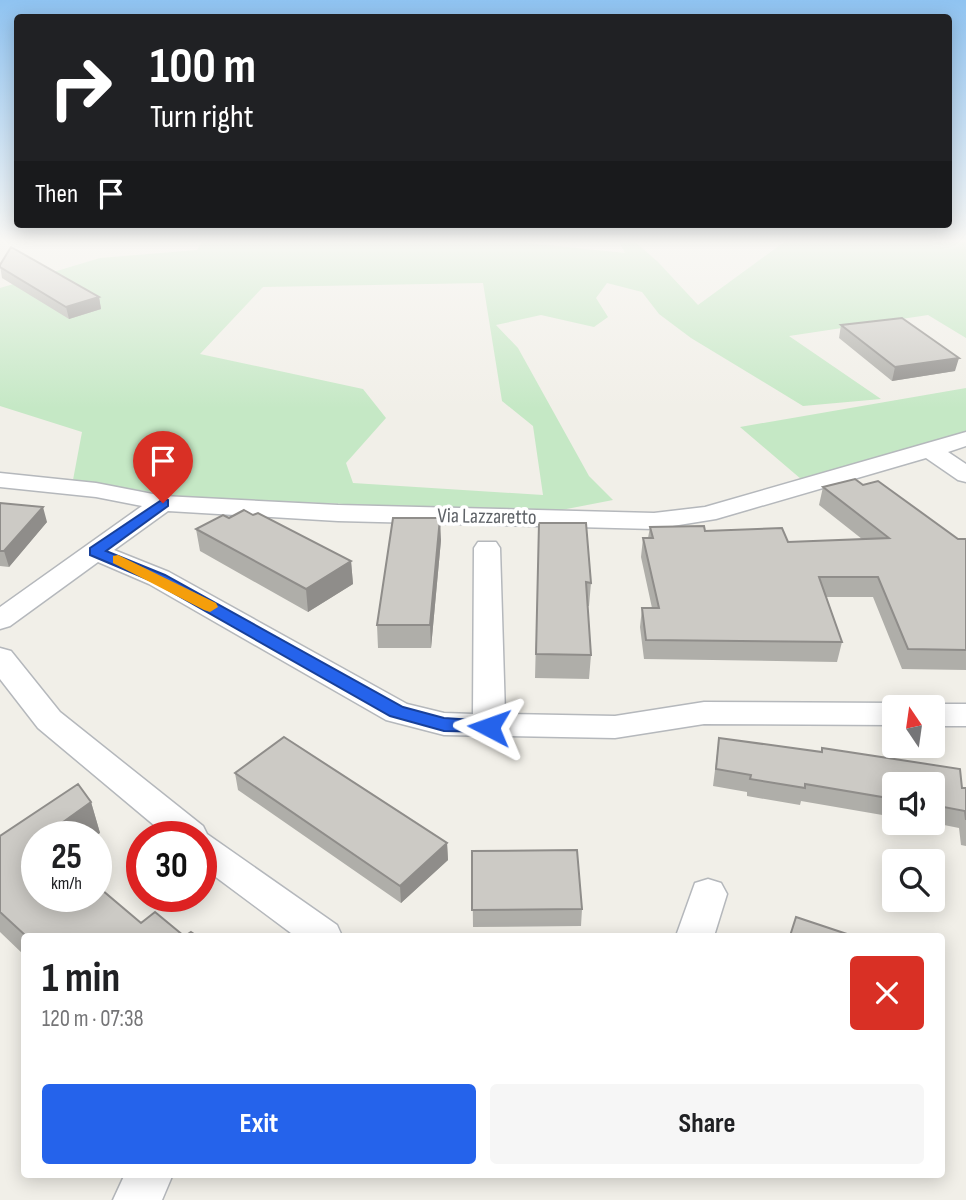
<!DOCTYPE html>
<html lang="en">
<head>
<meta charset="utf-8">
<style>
	:root { --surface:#fff; --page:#f6f6f6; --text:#202124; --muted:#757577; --accent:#2563eb }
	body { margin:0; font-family:"Sofia Sans Condensed",sans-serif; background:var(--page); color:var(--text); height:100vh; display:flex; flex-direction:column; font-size:26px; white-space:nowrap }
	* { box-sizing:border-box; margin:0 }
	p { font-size:23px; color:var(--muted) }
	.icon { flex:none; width:38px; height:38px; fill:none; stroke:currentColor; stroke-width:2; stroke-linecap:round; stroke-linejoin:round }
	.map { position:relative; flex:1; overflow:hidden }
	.sheet { position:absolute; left:21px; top:933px; width:924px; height:245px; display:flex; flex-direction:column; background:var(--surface); border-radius:7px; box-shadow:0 4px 18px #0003 }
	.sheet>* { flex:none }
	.guide { position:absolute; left:14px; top:14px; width:938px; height:214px; border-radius:7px; box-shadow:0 4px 18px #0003; background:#202124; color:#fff; overflow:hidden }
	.needle { width:46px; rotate:347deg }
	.buttons { position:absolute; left:882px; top:695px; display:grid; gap:14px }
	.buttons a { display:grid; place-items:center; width:63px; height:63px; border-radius:7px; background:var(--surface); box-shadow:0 4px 18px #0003; font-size:35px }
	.speed { position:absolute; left:21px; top:821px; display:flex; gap:14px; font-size:35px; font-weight:700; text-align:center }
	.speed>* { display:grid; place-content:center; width:91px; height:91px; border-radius:50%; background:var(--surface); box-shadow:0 4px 18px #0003; line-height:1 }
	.speed small { font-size:18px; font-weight:400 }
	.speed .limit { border:10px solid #d22; background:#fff; color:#111 }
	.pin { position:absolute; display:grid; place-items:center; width:60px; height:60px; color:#fff; margin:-72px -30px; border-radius:50% 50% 50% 0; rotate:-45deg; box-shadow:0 0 7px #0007 }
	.pin .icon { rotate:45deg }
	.me { position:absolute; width:77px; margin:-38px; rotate:274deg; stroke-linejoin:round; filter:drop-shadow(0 0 5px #0008) }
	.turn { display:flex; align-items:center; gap:24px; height:147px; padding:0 21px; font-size:32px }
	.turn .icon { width:91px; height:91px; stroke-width:2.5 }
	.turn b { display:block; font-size:49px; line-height:60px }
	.then { display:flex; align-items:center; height:66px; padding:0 21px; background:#0003; gap:14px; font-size:26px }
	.round { display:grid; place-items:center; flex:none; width:74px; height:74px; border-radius:7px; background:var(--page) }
	.overview { display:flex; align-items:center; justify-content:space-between; height:119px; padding:0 21px }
	h1 { font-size:42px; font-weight:700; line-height:52px }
	.button { display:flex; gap:14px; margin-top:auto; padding:14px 21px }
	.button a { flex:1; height:80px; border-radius:7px; background:var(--accent); color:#fff; font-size:28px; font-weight:700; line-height:80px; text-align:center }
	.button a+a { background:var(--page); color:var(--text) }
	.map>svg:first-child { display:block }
</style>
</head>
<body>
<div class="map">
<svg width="966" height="1200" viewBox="0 0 966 1200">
	<rect width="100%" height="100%" fill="#f1efe8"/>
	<path fill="#c5e8c5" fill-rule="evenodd" d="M 203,240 L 351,243 L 498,240 L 625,253 L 618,240 L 633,240 L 658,262 L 698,305 L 787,240 L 966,240 L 966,338 L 928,315 L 789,336 L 881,399 L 803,406 L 691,338 L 659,314 L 642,292 L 607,283 L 596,298 L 608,317 L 594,327 L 541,315 L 496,325 L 518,348 L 589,476 L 613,500 L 546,513 L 185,497 L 73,480 L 82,432 L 0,406 L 0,288 L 100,258 L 197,250 ZM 483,283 L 502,401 L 533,426 L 543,495 L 353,483 L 346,463 L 386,418 L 363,389 L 200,354 L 263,287 Z
		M 966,388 L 966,439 L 911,456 L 801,479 L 740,427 Z"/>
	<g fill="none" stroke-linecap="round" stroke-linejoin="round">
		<defs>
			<path id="minor" d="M 966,432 L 966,446 L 948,452 L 966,464 L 966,482 L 958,480 L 926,458 L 716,519 L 654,529 L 338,521 L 168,511 L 114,550 L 169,572 L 407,704 L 444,713 L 473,714 L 474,548 L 478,542 L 496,542 L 500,548 L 505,714 L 615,716 L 704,702 L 894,703 L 906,707 L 894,707 L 894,725 L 704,724 L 615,738 L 444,735 L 386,720 L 149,584 L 98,562 L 10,626 L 0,629 L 0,607 L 142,506 L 96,497 L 0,487 L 0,473 L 96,483 L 163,496 L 338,505 L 654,513 L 705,507 Z
				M 0,648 L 11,651 L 60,712 L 203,826 L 207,834 L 337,925 L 342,936 L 295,936 L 201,866 L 201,836 L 167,836 L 38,728 L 0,679 Z
				M 933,704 L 966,704 L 966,726 L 933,726 L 933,707 L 923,707 Z
				M 708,879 L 721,883 L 727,894 L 714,936 L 676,936 L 695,883 Z
				M 125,1174 L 173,1174 L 162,1200 L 113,1200 Z"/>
		</defs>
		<use href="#minor" stroke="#b5b8bc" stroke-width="3"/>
		<use href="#minor" fill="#fff" fill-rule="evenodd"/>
	</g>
	<path fill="#afaea9" d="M 0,265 L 99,297 L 101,309 L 69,319 L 2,278 Z
		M 841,325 L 955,371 L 892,381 L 839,338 Z
		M 863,485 L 958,539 L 966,539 L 966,670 L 902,669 L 873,597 L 826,597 L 842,642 L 837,662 L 644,659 L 640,627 L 642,608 L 652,608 L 641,557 L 643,538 L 648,538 L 650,527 L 705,531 L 788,542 L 862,539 L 819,505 L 823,487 Z
		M 0,503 L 47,522 L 9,567 L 0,566 Z
		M 229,518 L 351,561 L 353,584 L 308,612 L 200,551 L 196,529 Z
		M 539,523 L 591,583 L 589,606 L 587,606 L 591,655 L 589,679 L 535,678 Z
		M 441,540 L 431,648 L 378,648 L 377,625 Z
		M 719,738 L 821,752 L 822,748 L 966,788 L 966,846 L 961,845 L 959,828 L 929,822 L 933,822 L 933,784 L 894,784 L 894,817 L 801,801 L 800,805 L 747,796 L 747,792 L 713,786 Z
		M 235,773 L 447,843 L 448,860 L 401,903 L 238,790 Z
		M 91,802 L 100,833 L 37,836 L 141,923 L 184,936 L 24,936 L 24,955 L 0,932 L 0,836 Z
		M 472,851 L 582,909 L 581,926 L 473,927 Z"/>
	<path fill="#8f8d8a" d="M 99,297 L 101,309 L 69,319 L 66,307 Z
		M 959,358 L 955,371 L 892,381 L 895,367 Z
		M 43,507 L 47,522 L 9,567 L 4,551 Z
		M 440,518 L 441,540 L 431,648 L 430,625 Z
		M 351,561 L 353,584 L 308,612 L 306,589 Z
		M 91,802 L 100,833 L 96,836 L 54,836 L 52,830 Z
		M 447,843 L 448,860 L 401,903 L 400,886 Z"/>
	<path fill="#cccac5" stroke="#8f8d8a" stroke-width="2" d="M 11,247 L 99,297 L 66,307 L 0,267 L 0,265 Z
		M 902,318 L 959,358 L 895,367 L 841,325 Z
		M 855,479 L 863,485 L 878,481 L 958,539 L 966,539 L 966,650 L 908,649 L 878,577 L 819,577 L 842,642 L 646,640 L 642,608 L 659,608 L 643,538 L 653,538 L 650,527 L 704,526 L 705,531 L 782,528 L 788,542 L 889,538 L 823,487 Z
		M 0,503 L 43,507 L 4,551 L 0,551 Z
		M 244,510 L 253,515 L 258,513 L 351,561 L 306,589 L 196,529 L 223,515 L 229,518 Z
		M 393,518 L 440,518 L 430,625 L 377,625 Z
		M 539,523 L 586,523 L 591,583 L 586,582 L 591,655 L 536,654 Z
		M 284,737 L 447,843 L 400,886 L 235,773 Z
		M 719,738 L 822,752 L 822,748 L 960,769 L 962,788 L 966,788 L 966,820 L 965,811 L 933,805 L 933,784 L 894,784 L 894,799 L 805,784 L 805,788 L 750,779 L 751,775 L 716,769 Z
		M 78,784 L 91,802 L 52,830 L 60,836 L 37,836 L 37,896 L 96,896 L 96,885 L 141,923 L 155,912 L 184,936 L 26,936 L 0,912 L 0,836 Z
		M 577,850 L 582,909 L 472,910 L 472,851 Z
		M 796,917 L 853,936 L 790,936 Z
		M 191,932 L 197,936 L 185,936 Z"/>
	<linearGradient id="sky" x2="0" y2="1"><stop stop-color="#8fc3f1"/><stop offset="0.59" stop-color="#f9f8f5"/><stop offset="1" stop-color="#f9f8f5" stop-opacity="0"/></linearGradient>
	<rect width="966" height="408" fill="url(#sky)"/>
	<path fill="#2563eb" stroke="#184099" stroke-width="2" d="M 163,499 L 168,500 L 168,506 L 106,551 L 165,575 L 403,707 L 444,718 L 489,721 L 495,723 L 498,727 L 495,732 L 444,731 L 390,716 L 154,582 L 90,555 L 90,548 Z"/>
	<path fill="#f59e0b" d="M 118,555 L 216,603 L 218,607 L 210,612 L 204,610 L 113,563 L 113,556 Z"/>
	<g text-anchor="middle" stroke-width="7" stroke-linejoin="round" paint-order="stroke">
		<g font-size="21" fill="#5f6368" stroke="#fff">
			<text transform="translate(487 516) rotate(1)" y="7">Via Lazzaretto</text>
		</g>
	</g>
</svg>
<div class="buttons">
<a><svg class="needle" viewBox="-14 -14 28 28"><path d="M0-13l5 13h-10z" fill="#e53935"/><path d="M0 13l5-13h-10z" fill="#757577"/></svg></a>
<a><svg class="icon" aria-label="sound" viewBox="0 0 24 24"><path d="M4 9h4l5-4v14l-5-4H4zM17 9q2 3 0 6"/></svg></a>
<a><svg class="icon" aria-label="search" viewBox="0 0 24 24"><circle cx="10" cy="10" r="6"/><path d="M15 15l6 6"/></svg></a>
</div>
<div class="speed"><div>25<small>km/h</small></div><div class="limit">30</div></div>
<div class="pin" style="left:163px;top:503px;background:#d93025"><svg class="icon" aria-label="arrive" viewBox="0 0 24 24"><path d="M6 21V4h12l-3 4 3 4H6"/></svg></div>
<svg class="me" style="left:489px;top:727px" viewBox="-20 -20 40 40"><path d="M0-17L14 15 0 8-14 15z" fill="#2563eb" stroke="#fff" stroke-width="4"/></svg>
<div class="guide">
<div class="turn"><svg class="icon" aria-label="right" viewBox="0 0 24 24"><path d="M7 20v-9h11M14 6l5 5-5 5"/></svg><div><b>100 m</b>Turn right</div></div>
<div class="then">Then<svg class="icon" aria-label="arrive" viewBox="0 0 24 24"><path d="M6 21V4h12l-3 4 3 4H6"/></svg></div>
</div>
<section class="sheet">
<div class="overview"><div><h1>1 min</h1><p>120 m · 07:38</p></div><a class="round" style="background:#d93025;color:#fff"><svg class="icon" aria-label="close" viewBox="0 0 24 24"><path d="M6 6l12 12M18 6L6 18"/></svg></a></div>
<div class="button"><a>Exit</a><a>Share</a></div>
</section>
</div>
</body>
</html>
